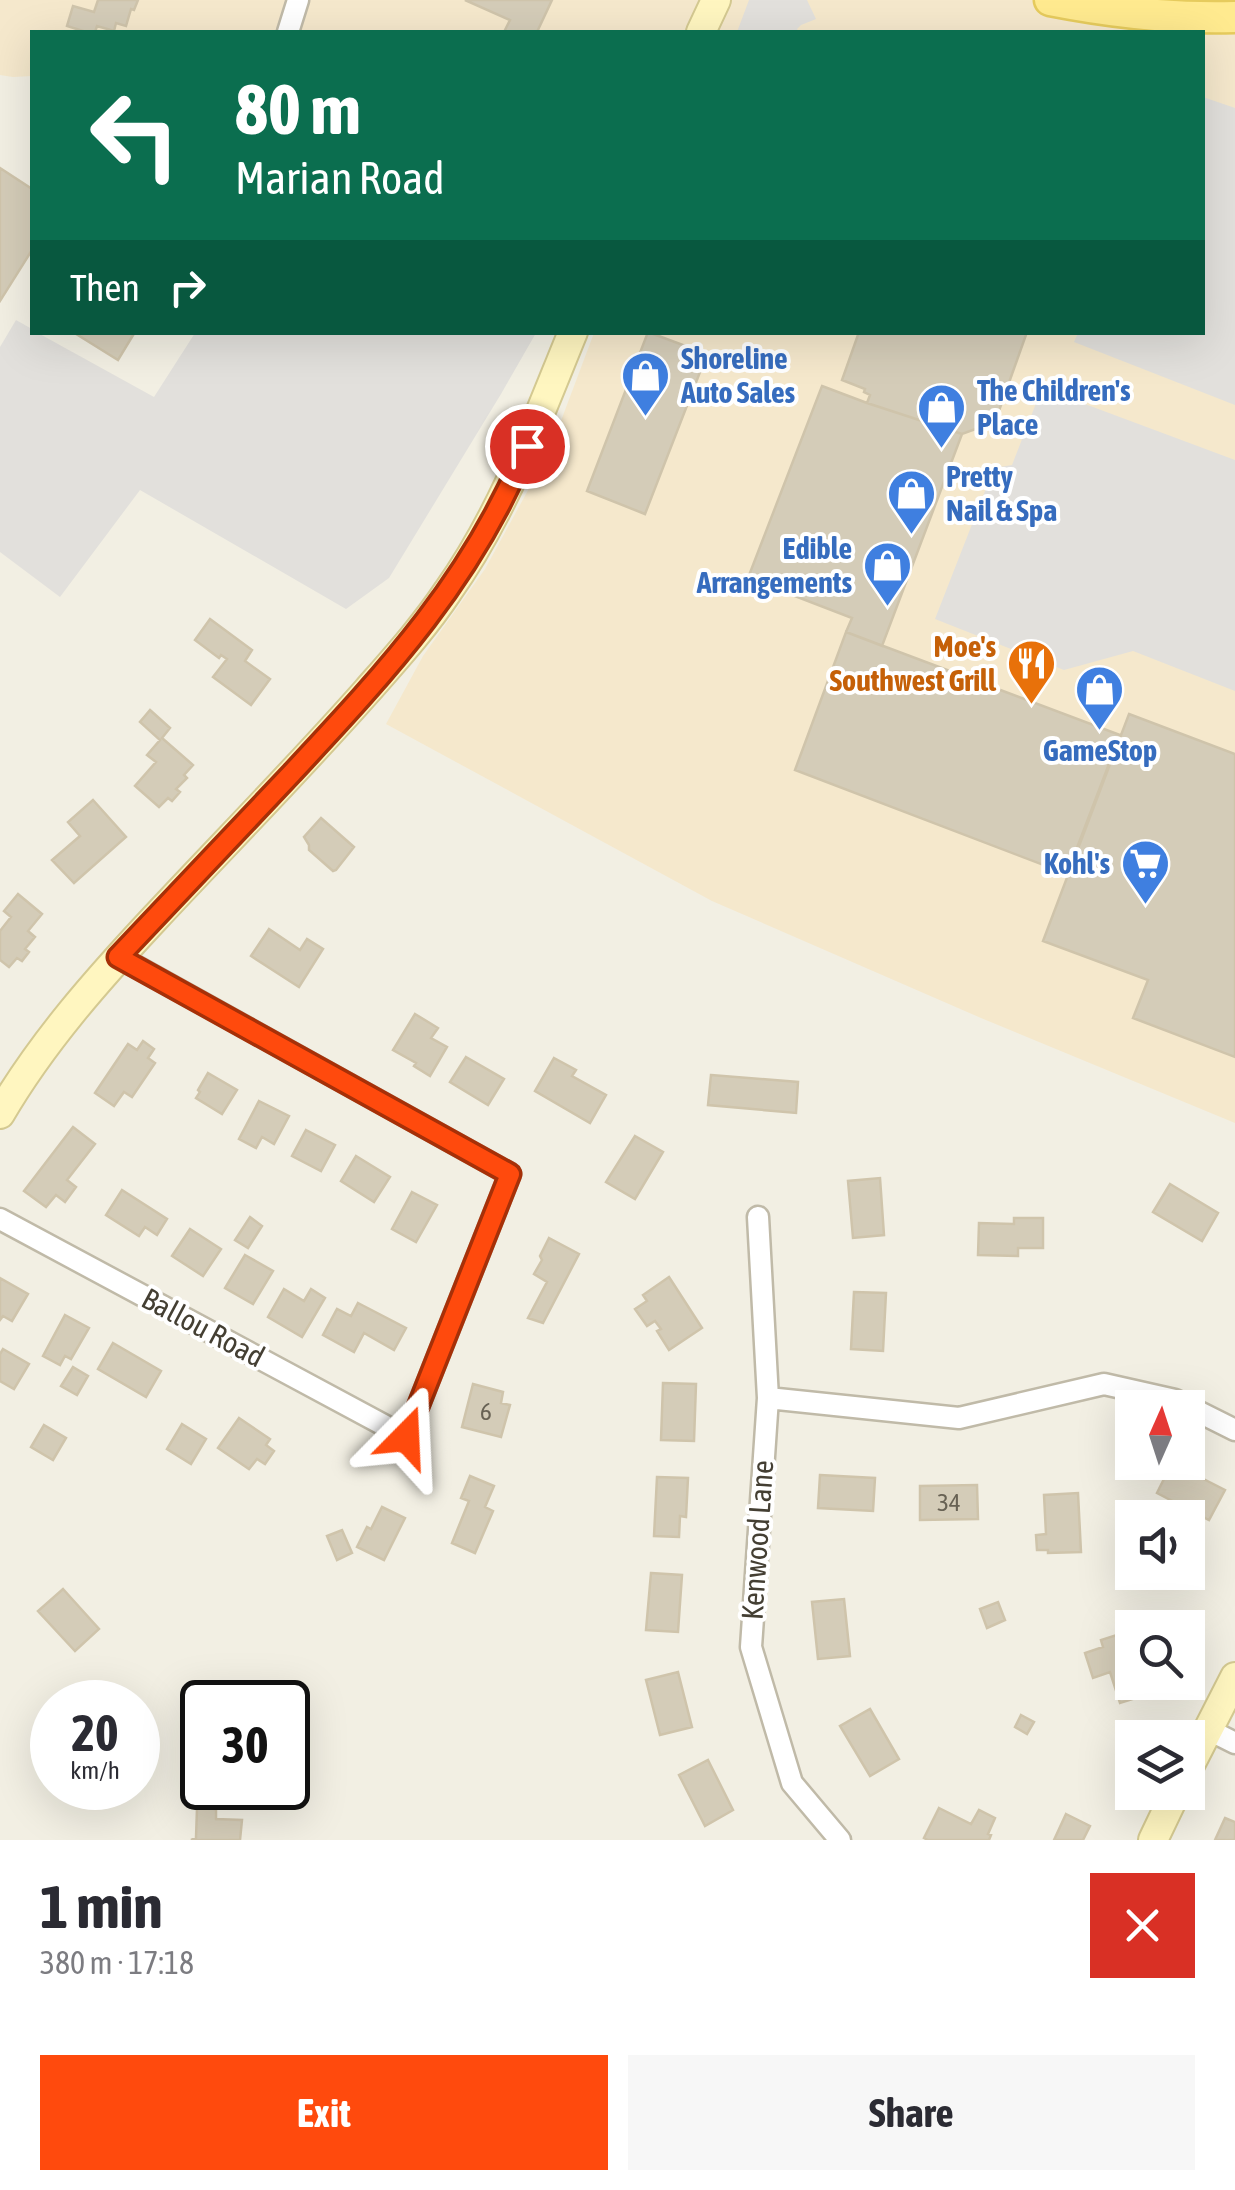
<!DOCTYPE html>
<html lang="en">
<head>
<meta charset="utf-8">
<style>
	:root { --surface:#fff; --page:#f7f7f7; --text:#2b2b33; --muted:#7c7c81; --accent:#ff4a0d }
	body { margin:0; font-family:"Asap Condensed",sans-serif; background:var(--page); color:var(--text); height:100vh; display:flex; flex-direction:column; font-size:38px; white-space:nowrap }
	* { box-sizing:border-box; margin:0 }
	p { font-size:32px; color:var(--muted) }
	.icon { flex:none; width:55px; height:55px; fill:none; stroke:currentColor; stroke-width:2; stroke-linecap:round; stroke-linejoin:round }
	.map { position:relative; height:1840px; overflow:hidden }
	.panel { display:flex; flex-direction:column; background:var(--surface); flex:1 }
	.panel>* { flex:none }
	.banner { position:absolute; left:30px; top:30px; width:1175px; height:305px; border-radius:0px; box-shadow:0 10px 40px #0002; background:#0b6e4f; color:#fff; overflow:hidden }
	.needle { width:65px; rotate:3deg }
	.fabs { position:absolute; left:1115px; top:1390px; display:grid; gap:20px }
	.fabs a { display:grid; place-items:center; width:90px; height:90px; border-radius:0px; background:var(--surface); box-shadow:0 10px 40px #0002; font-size:50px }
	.speed { position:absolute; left:30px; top:1680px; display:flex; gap:20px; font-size:50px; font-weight:700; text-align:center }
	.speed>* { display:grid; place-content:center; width:130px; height:130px; border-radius:50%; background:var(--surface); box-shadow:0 10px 40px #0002; line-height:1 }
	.speed small { font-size:25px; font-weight:400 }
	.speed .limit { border:5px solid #111; border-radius:15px; background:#fff; color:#111 }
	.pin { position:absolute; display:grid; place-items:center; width:85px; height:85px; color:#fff; margin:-42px; border:5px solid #fff; border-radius:50%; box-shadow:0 2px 10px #0007 }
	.me { position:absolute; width:110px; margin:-55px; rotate:21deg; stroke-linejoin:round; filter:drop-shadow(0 0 8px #0008) }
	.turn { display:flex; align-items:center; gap:35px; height:210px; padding:0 40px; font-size:45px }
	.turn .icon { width:130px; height:130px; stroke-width:2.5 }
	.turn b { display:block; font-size:70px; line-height:85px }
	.then { display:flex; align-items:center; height:95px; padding:0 40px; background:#0003; gap:20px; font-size:38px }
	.round { display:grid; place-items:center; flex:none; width:105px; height:105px; border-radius:0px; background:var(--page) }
	.head { display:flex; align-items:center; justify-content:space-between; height:170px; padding:0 40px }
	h1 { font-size:60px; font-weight:700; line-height:75px }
	.action { display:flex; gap:20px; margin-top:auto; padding:20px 40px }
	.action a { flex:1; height:115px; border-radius:0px; background:var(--accent); color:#fff; font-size:40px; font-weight:700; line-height:115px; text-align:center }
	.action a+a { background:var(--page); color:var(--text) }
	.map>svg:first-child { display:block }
</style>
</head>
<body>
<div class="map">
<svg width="1235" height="1840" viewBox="0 0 1235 1840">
	<rect width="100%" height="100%" fill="#f2efe3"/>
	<path fill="#f5e8cc" d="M 0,0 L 1235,0 L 1235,1123 L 981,1018 L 712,901 L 386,724 L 423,656 L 485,569 L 550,450 L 594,333 L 1202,332 L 1202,32 L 32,32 L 32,76 L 13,77 L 0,75 Z"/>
	<path fill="#e2e0dc" d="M 749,0 L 807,0 L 816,19 L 801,25 L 797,29 L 799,32 L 737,32 Z
		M 1203,97 L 1235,108 L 1235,405 L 1074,342 L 1078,333 L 1202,332 Z
		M 16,320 L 32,329 L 32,332 L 38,333 L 154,397 L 195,333 L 536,333 L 501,394 L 389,578 L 346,609 L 140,490 L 60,597 L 0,552 L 0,347 Z
		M 1042,388 L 1235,460 L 1235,691 L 1133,651 L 1064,670 L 935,619 L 994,468 L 1012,465 Z"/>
	<path fill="#d4ccb8" stroke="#cfc4ab" stroke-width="2.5" d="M 98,0 L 138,0 L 134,10 L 131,9 L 126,26 L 116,23 L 114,31 L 97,26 L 95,32 L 86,32 L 67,26 L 73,6 L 94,12 Z
		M 465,0 L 552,0 L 537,32 L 504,32 L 510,20 Z
		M 0,168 L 32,189 L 32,250 L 0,301 Z
		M 73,332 L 135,332 L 118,360 Z
		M 648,332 L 707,354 L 645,514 L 587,491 Z
		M 859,332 L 1027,332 L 995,422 L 962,434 L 867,403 L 870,395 L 864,392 L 865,389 L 842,380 Z
		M 822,386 L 867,403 L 962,434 L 882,646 L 846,632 L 852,618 L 748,578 Z
		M 210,619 L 252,650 L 245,661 L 270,679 L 251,705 L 213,677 L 227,659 L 221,655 L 219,658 L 195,640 Z
		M 846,632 L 1120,735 L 1067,874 L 795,770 Z
		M 150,710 L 170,728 L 162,738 L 193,765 L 184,775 L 187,778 L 176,789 L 180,792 L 172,801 L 168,798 L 159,807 L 135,786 L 156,762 L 147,755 L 160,740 L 140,722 Z
		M 1129,714 L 1235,754 L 1235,1057 L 1133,1018 L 1148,980 L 1043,941 Z
		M 93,800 L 126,837 L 74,883 L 52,860 L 80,836 L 68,822 Z
		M 321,818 L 354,847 L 336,870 L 333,871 L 309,850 L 309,845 L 304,837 Z
		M 18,894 L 42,914 L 28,931 L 35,937 L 25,949 L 29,952 L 22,961 L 17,958 L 9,967 L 0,960 L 0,931 L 11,917 L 4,911 Z
		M 269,929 L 300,950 L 307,939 L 323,949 L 299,987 L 251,956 Z
		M 415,1014 L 438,1028 L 431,1038 L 447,1047 L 430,1076 L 414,1066 L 416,1063 L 393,1050 Z
		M 143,1041 L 154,1049 L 148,1058 L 155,1063 L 132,1097 L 124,1092 L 114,1106 L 95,1093 L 128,1044 L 137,1050 Z
		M 466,1057 L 504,1079 L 488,1105 L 450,1082 Z
		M 554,1058 L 576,1070 L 572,1076 L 606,1095 L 590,1123 L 535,1091 Z
		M 208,1073 L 237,1090 L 222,1114 L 196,1098 L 200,1092 L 198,1090 Z
		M 711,1075 L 798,1082 L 796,1113 L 708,1105 Z
		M 259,1101 L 289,1116 L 274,1144 L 262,1137 L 256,1148 L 239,1139 Z
		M 73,1127 L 95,1144 L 67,1180 L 76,1187 L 65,1202 L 56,1195 L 46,1207 L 24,1191 Z
		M 306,1130 L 335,1145 L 321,1171 L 292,1156 Z
		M 635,1136 L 663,1152 L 635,1199 L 606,1182 Z
		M 356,1156 L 390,1177 L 374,1202 L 341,1181 Z
		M 880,1178 L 884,1235 L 853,1238 L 848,1181 Z
		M 1170,1184 L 1218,1213 L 1202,1241 L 1153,1212 Z
		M 122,1190 L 167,1219 L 157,1235 L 145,1227 L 139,1236 L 106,1215 Z
		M 412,1192 L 437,1205 L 416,1242 L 392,1229 Z
		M 250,1217 L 262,1226 L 248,1248 L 235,1240 Z
		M 1014,1218 L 1043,1218 L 1043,1248 L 1018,1248 L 1018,1256 L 978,1255 L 979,1223 L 1014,1224 Z
		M 190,1229 L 221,1249 L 203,1276 L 172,1256 Z
		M 549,1238 L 579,1254 L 543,1323 L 528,1318 L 547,1282 L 534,1274 L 542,1260 L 540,1256 Z
		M 245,1255 L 273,1271 L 253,1304 L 225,1288 Z
		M 669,1277 L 702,1328 L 669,1350 L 657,1331 L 661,1329 L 655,1321 L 647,1326 L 635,1309 L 647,1301 L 643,1295 Z
		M 0,1278 L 28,1294 L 12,1321 L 3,1316 L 0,1320 Z
		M 284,1289 L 304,1301 L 311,1289 L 325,1298 L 302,1337 L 268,1317 Z
		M 854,1292 L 886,1293 L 883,1351 L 851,1349 Z
		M 358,1303 L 406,1328 L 394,1350 L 364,1333 L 354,1352 L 323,1335 L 337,1309 L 351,1316 Z
		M 65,1315 L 89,1328 L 71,1359 L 65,1356 L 60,1365 L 43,1356 Z
		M 113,1343 L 161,1371 L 146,1397 L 98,1369 Z
		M 3,1349 L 29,1364 L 14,1389 L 0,1381 L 0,1354 Z
		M 73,1367 L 88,1376 L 77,1395 L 61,1386 Z
		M 663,1383 L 696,1384 L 694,1441 L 661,1440 Z
		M 473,1384 L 503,1392 L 501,1403 L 510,1405 L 501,1437 L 462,1427 Z
		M 239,1418 L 270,1439 L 266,1445 L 274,1451 L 265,1464 L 257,1459 L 249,1469 L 218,1448 Z
		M 182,1424 L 206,1439 L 191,1464 L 167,1449 Z
		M 44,1425 L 66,1438 L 53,1460 L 31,1447 Z
		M 1172,1463 L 1225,1490 L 1209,1520 L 1157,1493 Z
		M 820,1475 L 875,1478 L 873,1511 L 818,1508 Z
		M 470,1476 L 494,1486 L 485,1507 L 493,1511 L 475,1553 L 452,1543 L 469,1501 L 461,1498 Z
		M 657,1477 L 688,1478 L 686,1517 L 680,1516 L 679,1537 L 654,1536 Z
		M 977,1485 L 978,1519 L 920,1520 L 920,1486 Z
		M 1078,1493 L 1081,1552 L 1048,1553 L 1048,1550 L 1037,1550 L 1036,1535 L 1046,1534 L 1044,1495 Z
		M 382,1507 L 405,1518 L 384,1560 L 357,1547 L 367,1527 L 371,1529 Z
		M 342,1530 L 352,1553 L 337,1560 L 327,1536 Z
		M 651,1573 L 682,1575 L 678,1632 L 646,1630 Z
		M 63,1589 L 99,1629 L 75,1651 L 38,1611 Z
		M 844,1599 L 850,1656 L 818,1659 L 812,1602 Z
		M 998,1602 L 1005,1620 L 987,1628 L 980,1609 Z
		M 1126,1632 L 1132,1652 L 1132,1682 L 1149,1682 L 1152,1693 L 1120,1703 L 1110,1672 L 1093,1678 L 1085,1653 L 1103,1647 L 1101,1640 Z
		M 678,1672 L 692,1727 L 660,1735 L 646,1680 Z
		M 870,1709 L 899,1759 L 870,1776 L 840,1726 Z
		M 1021,1715 L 1034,1722 L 1027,1734 L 1015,1727 Z
		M 708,1760 L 733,1810 L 705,1826 L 679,1775 Z
		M 197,1808 L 216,1809 L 216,1819 L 242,1820 L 240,1840 L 191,1840 L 196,1838 Z
		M 939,1808 L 971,1824 L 979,1810 L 995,1818 L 988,1834 L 991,1835 L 989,1840 L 928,1840 L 924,1838 Z
		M 1066,1814 L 1090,1826 L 1083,1840 L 1054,1840 Z
		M 1225,1818 L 1235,1822 L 1235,1840 L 1215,1840 Z"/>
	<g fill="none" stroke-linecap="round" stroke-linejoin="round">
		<defs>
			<path id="street" d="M 288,32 L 298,0
				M 758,1217 L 768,1398 L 751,1647 L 792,1783 L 840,1840
				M 0,1219 L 406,1437 L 510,1174 L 119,957
				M 768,1398 L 959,1418 L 1104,1384 L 1175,1400 L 1235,1430
				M 1207,1729 L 1235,1743"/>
			<path id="secondary" d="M 701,32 L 716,0
				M 0,1114 C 42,1042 98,979 155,918 C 225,843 298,769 367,691 C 395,659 424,627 448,591 C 504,512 536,422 573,332
				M 1188,1769 L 1235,1677
				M 1153,1840 L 1176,1792"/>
			<path id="primary" d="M 1050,0 C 1111,12 1173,19 1235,17"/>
		</defs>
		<use href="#street" stroke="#c0baa8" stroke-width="25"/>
		<use href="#secondary" stroke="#d4c991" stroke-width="32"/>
		<use href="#primary" stroke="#e6cb5d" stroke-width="35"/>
		<use href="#street" stroke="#fff" stroke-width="20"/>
		<use href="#secondary" stroke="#fff6c0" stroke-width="28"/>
		<use href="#primary" stroke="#ffea8f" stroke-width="30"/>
	</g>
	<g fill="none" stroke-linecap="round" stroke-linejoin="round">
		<defs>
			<path id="route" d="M 406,1437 L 510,1174 L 118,957 C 176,896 234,834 292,773 C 388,670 473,579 527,446"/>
		</defs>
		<use href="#route" stroke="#a63008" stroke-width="25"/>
		<use href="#route" stroke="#ff4a0d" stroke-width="18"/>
	</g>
	<defs>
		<symbol id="shop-pin" viewBox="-11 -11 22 30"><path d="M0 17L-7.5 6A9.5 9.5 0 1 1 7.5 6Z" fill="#3f7fe0" stroke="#fff"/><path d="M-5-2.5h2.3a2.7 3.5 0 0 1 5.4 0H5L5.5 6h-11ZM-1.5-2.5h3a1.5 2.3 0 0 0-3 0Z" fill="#fff"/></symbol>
		<symbol id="restaurant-pin" viewBox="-11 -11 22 30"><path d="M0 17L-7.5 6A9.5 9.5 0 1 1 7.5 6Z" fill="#e8710a" stroke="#fff"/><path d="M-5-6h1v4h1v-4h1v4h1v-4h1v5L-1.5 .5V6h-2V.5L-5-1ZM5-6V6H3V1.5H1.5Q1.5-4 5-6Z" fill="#fff"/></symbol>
		<symbol id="supermarket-pin" viewBox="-11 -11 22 30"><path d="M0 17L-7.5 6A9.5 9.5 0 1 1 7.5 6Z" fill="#3f7fe0" stroke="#fff"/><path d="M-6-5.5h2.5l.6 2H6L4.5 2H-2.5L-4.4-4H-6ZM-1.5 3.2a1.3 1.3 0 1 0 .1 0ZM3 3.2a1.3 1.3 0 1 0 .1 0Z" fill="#fff"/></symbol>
	</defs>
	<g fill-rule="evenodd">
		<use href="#shop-pin" x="618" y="348" width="55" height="75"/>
		<use href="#shop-pin" x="914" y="380" width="55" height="75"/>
		<use href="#shop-pin" x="884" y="466" width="55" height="75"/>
		<use href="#shop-pin" x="860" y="538" width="55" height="75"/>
		<use href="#restaurant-pin" x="1004" y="636" width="55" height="75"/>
		<use href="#shop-pin" x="1072" y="662" width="55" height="75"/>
		<use href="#supermarket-pin" x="1118" y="836" width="55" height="75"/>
	</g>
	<g text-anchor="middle" stroke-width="8" stroke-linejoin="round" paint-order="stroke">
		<g font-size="25" fill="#686254">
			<text x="486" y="1420">6</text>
			<text x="949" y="1511">34</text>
		</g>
		<g font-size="30" font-weight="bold" fill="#366cbe" stroke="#fff" text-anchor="start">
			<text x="681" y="369">Shoreline<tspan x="681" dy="34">Auto Sales</tspan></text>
			<text x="977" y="401">The Children's<tspan x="977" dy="34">Place</tspan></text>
			<text x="946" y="487">Pretty<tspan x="946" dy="34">Nail &amp; Spa</tspan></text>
			<text x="852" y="559" text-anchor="end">Edible<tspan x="852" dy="34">Arrangements</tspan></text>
			<text x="1100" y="761" text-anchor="middle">GameStop</text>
			<text x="1110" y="874" text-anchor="end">Kohl's</text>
		</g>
		<g font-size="30" font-weight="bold" fill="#c56008" stroke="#fff" text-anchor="end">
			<text x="996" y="657">Moe's<tspan x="996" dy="34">Southwest Grill</tspan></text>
		</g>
		<g font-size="30" fill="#443f33" stroke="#fff">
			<text transform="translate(203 1328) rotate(28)" y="10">Ballou Road</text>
			<text transform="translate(758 1540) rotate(-86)" y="10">Kenwood Lane</text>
		</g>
	</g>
</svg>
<div class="fabs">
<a><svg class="needle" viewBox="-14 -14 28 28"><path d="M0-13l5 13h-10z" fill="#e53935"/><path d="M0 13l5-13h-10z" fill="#7c7c81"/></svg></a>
<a><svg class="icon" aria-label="sound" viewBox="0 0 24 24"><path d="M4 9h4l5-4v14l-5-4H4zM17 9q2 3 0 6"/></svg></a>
<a><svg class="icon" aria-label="search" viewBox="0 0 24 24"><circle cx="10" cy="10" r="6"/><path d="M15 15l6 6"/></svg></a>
<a><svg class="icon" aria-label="layers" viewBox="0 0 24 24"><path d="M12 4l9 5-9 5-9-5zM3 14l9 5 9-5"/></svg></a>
</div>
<div class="speed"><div>20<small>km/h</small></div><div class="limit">30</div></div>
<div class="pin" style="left:527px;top:446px;background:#d93025"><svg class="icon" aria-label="arrive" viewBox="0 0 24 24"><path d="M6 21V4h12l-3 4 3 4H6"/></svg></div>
<svg class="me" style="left:406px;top:1437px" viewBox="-20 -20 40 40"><path d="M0-17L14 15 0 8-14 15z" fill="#ff4a0d" stroke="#fff" stroke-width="4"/></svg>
<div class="banner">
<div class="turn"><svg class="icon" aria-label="left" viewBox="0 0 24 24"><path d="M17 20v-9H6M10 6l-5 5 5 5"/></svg><div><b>80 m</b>Marian Road</div></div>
<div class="then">Then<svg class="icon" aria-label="right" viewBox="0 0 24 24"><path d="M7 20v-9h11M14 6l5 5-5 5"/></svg></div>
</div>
</div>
<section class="panel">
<div class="head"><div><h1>1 min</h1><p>380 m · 17:18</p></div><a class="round" style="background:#d93025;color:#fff"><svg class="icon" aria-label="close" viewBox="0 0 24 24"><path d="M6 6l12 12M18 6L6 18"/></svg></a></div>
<div class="action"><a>Exit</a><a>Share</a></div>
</section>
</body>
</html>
